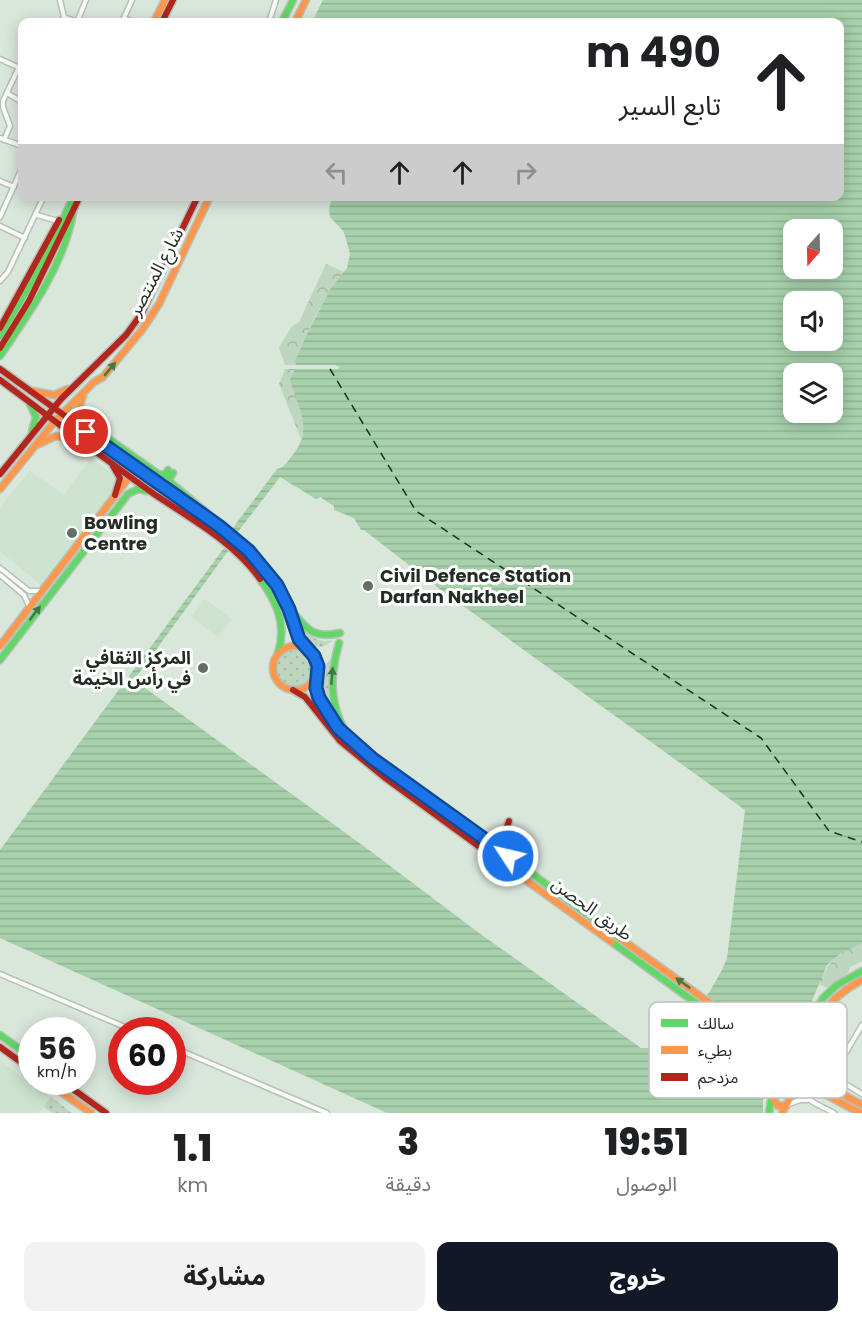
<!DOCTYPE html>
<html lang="ar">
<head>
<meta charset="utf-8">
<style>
	:root { --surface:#fff; --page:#f2f2f2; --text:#202124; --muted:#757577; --accent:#111827 }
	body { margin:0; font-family:Poppins,"Noto Sans Arabic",sans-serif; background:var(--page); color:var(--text); direction:rtl; height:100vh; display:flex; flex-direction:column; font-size:22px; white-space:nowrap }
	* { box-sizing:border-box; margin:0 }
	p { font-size:20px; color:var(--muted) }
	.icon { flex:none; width:33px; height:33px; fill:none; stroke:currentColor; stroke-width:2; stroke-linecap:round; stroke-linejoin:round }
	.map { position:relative; height:1113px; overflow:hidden; direction:ltr }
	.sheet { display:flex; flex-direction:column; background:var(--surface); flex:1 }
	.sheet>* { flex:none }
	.guide { position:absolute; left:18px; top:18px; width:826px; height:183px; border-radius:12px; box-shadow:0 3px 15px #0003; direction:rtl; background:#fff; color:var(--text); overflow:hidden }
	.needle { width:39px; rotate:200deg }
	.fabs { position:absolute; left:783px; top:219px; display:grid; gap:12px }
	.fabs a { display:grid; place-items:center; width:60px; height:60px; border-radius:12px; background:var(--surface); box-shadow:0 3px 15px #0003; font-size:30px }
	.speed { position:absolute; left:18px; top:1017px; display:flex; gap:12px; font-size:30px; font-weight:700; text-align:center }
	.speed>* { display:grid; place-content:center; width:78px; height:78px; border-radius:50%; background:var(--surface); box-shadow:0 3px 15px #0003; line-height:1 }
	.speed small { font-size:15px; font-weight:400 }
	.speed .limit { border:9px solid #d22; background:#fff; color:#111 }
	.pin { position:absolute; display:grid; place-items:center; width:51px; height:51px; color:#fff; margin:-26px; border:3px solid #fff; border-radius:50%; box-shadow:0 2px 6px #0007 }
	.me { position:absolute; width:66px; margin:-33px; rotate:305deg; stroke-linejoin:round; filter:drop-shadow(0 0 4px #0008) }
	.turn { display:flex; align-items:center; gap:21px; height:126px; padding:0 24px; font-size:27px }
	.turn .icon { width:78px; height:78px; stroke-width:2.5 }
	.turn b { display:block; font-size:42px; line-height:51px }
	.lanes { display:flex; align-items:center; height:57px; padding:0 24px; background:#0003; justify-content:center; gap:30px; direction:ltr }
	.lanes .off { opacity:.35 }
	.eta { display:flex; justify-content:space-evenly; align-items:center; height:102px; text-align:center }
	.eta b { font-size:36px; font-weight:800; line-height:42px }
	.cta { display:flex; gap:12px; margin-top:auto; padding:12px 24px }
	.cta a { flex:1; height:69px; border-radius:12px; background:var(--accent); color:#fff; font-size:24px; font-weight:800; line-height:69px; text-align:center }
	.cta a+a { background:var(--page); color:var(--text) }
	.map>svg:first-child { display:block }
</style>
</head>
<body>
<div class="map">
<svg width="862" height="1113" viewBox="0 0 862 1113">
	<defs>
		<pattern id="grass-dots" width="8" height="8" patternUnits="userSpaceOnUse" patternTransform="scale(1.5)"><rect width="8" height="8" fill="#bed6c0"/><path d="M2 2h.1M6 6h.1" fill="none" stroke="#a3b8a5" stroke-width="1.8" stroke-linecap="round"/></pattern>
		<pattern id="forest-crowns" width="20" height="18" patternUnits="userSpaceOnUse" patternTransform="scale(1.5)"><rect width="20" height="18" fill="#bed6c0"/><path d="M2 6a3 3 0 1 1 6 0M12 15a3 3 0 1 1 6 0" fill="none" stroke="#a3b8a5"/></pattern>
		<pattern id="water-rules" width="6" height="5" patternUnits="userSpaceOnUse" patternTransform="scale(1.5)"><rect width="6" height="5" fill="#a7d0ab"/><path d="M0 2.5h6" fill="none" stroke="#90b393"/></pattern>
	</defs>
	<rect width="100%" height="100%" fill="#d9e6da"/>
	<path fill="#cde3cf" d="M 91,458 L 121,480 L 42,586 L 0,551 L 0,507 L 30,471 L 64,495 Z
		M 205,599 L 232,619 L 218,637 L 191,617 Z
		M 0,1061 L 51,1097 L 39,1113 L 0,1113 Z"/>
	<path fill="url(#grass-dots)" d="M 299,625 C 309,635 317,644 331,640 L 331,642 L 322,647 L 311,646 L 302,637 Z
		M277 668a18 18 0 1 1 36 0a18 18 0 1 1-36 0Z
		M 331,658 L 328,689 L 329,699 L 336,719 C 319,696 313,683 331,658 Z
		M 51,1097 L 72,1113 L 52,1113 L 44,1107 Z"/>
	<path fill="url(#forest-crowns)" d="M 326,264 L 344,272 C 323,299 308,330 295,361 L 296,365 L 285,365 L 279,348 L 291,327 L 299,322 Z
		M 285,369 L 295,369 C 284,388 311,410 301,439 L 279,384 Z
		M 862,943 L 862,961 L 850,967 L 849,971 L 832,990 L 819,984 C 831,957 836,956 862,943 Z"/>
	<path fill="url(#water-rules)" fill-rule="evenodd" d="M 323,0 L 862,0 L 862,943 L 840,954 L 827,965 L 803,1022 L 786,1048 L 782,1050 L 765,1084 L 763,1090 L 763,1113 L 387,1113 L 0,938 L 0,850 L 224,548 L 228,551 L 134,680 L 369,850 L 479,933 L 641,1048 L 654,1048 L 673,1041 L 710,991 L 722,970 L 727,958 L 745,810 L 437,587 L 364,530 L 361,530 L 354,518 L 334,510 L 334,506 L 320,497 L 316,499 L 280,477 L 237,533 L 232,529 L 277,469 C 285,467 286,463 291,457 C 315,429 298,409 290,380 L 295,369 L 338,369 L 335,365 L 296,365 L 295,361 L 306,336 L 331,288 L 347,268 L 350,254 L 344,232 L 330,217 L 329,209 L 332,197 L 840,196 L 840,22 L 312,22 ZM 794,230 L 832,230 L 832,268 L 794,268 ZM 794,302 L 832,302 L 832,340 L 794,340 ZM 794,374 L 832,374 L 832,412 L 794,412 Z"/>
	<path fill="#d9e6da" d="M 293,365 L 335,365 L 340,367 L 338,369 L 291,369 Z"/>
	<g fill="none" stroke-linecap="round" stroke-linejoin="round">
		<path stroke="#003e12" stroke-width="1.5" stroke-dasharray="8 6" stroke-linecap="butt" d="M 330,369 L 416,511 L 761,738 L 829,831 L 862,842"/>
		<defs>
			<path id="street" d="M 60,0 L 64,17 L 60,22
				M 64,17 L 77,22
				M 124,18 L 133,22
				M 77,22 L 86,0
				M 122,22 L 132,0
				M 269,22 L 276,0
				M 0,59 L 22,69
				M 7,93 L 22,102
				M 0,138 L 22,146
				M 4,140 L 10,126 L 3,107 L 3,101 L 19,67
				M 0,181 L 14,187
				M 37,215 L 58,221
				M 0,217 L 22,168
				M 0,226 L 25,238
				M 0,281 L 8,272 L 44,196
				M 0,568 L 29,591 L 42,591
				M 0,575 L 24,595 L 29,606
				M 0,974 L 132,1030
				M 172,1047 L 327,1113
				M 808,1053 L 832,1076 L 862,1094
				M 804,1068 L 823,1069
				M 832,1076 L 862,1025
				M 800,1081 C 805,1103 816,1103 834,1113
				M 786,1105 L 800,1100 L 807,1100"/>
			<path id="fast" d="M 282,22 L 293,0
				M 0,336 L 41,266 L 74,196
				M 0,356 C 29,313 64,265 73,213
				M 30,404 L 36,417 L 32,431
				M 94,435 L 106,437 L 158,474 L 165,475 L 168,470
				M 173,473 L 169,479 L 171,483 L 213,518
				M 260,579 C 277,602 287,625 278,653
				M 292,611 C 307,630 314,639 340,633
				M 339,643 C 330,675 329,702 345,731
				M 0,660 L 128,494 L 138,489 L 148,491
				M 316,676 C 319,706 335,725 356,745 L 621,939
				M 0,1035 L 32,1058
				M 769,1113 L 773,1088 L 780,1072 L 823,998 L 837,985 L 862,971"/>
			<path id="slow" d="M 154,22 L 165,0
				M 295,22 L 306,0
				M 33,391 L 54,395 L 68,389
				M 83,396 L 78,410 L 84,429
				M 39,444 L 56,436 L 74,438
				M 0,489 L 55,421 L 94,382 L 103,377 L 142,330 L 159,304 L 210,196
				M 233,537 C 256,554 277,580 288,607 C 295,621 297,636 308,649
				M273 668a22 22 0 1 1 44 0a22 22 0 1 1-44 0Z
				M 0,646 L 130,476
				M 484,850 L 616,945
				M 815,1079 L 862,1105
				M 47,1082 L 91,1113
				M 810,1086 L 860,1113
				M 772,1097 L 778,1106 L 786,1105
				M 782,1113 C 790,1099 797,1086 803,1071 C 818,1025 816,1005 862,980"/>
			<path id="jam" d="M 162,22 L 173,0
				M 0,328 L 59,220
				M 0,348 L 29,301 L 80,196
				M 0,369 L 233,537
				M 0,380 C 51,418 102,457 154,494 C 191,519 234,542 260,579
				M 113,466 L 120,478 L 115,495
				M 0,474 L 61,399 L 126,335 L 142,313 L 198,196
				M 293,690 L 305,697 L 340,741 L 384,777 L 484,850
				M 508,856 L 506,830 L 509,821
				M 0,1047 L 32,1070
				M 63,1082 L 106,1113"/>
		</defs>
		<use href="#street" stroke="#b7c1b8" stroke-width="7"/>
		<use href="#fast" stroke="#b7c1b8" stroke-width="9"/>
		<use href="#slow" stroke="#b7c1b8" stroke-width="9"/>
		<use href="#jam" stroke="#b7c1b8" stroke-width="9"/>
		<use href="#street" stroke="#f9fbf9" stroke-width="4"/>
		<use href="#fast" stroke="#63d668" stroke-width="6"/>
		<use href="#slow" stroke="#ff974d" stroke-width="6"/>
		<use href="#jam" stroke="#b3261e" stroke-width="6"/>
		<defs>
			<path id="fast-bridge" d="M 616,945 L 810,1086"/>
			<path id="slow-bridge" d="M 621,939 L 815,1079"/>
		</defs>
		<use href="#fast-bridge" stroke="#b7c1b8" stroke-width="9" stroke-linecap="butt"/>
		<use href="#slow-bridge" stroke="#b7c1b8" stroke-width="9" stroke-linecap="butt"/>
		<use href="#fast-bridge" stroke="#63d668" stroke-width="6"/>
		<use href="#slow-bridge" stroke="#ff974d" stroke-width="6"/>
	</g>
	<defs><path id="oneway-solid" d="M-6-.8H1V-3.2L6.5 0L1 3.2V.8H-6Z" transform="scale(1.5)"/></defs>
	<g fill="#407943">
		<use href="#oneway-solid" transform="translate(110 369) rotate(-50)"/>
		<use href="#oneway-solid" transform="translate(35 613) rotate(-53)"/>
		<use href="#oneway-solid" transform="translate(332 676) rotate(-85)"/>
		<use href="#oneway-solid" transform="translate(683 983) rotate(-144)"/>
	</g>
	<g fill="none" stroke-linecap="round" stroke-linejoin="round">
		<defs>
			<path id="route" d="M 86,432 L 219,526 L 249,551 L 277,585 L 289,609 L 299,639 L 314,656 L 318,666 L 316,688 L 319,698 L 338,728 L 373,759 L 508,856"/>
		</defs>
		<use href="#route" stroke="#114b97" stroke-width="15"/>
		<use href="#route" stroke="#1a73e8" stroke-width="10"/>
	</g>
	<g fill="#636e64" stroke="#fff" stroke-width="2">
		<circle cx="72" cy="533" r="6"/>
		<circle cx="368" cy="586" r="6"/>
		<circle cx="203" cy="668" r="6"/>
	</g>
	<g text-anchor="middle" stroke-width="6" stroke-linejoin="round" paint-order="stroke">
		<g font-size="18" fill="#242d25" stroke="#fff">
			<text transform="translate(156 272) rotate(-62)" y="6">شارع المنتصر</text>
			<text transform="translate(592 909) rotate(36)" y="6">طريق الحصن</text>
		</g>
		<g font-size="18" font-weight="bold" fill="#242d25" stroke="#fff" text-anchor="start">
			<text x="84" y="529">Bowling<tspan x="84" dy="21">Centre</tspan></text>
			<text x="380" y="582">Civil Defence Station<tspan x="380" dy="21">Darfan Nakheel</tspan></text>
			<text x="191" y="664" text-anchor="end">المركز الثقافي<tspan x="191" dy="21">في رأس الخيمة</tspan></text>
		</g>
	</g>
	<rect x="649" y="1002" width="198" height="96" rx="9" fill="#fff" stroke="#bdc0be" stroke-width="1.5"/>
	<rect x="661" y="1019" width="27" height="8" fill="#63d668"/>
	<rect x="661" y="1046" width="27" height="8" fill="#ff974d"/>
	<rect x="661" y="1073" width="27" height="8" fill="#b3261e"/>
	<g font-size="16" fill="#242d25">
		<text x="698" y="1029">سالك</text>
		<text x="698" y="1056">بطيء</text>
		<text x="698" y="1083">مزدحم</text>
	</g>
</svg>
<div class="fabs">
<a><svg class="needle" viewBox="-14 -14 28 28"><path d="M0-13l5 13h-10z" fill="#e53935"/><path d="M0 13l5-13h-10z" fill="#757577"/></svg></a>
<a><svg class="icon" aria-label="sound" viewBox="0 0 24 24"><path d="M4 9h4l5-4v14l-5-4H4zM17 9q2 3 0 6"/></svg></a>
<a><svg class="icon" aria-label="layers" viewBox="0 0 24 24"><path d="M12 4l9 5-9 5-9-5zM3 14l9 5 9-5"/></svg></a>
</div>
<div class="speed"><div>56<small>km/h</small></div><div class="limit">60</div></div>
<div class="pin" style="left:86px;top:432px;background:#d93025"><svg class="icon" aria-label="arrive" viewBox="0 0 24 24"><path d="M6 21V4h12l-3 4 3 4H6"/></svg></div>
<svg class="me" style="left:508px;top:856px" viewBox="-20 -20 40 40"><circle r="17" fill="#1a73e8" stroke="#fff" stroke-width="3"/><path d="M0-11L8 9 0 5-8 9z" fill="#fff"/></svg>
<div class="guide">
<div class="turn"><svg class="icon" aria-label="ahead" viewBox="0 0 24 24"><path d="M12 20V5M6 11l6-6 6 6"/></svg><div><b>490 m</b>تابع السير</div></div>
<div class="lanes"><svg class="icon off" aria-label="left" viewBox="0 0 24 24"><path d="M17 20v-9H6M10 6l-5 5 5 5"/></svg><svg class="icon" aria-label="ahead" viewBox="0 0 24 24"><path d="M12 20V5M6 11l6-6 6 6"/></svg><svg class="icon" aria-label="ahead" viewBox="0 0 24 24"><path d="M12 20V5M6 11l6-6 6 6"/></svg><svg class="icon off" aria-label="right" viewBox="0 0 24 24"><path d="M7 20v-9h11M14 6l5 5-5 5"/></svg></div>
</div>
</div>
<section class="sheet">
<div class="eta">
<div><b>19:51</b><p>الوصول</p></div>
<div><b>3</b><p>دقيقة</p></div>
<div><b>1.1</b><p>km</p></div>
</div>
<div class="cta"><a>خروج</a><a>مشاركة</a></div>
</section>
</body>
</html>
